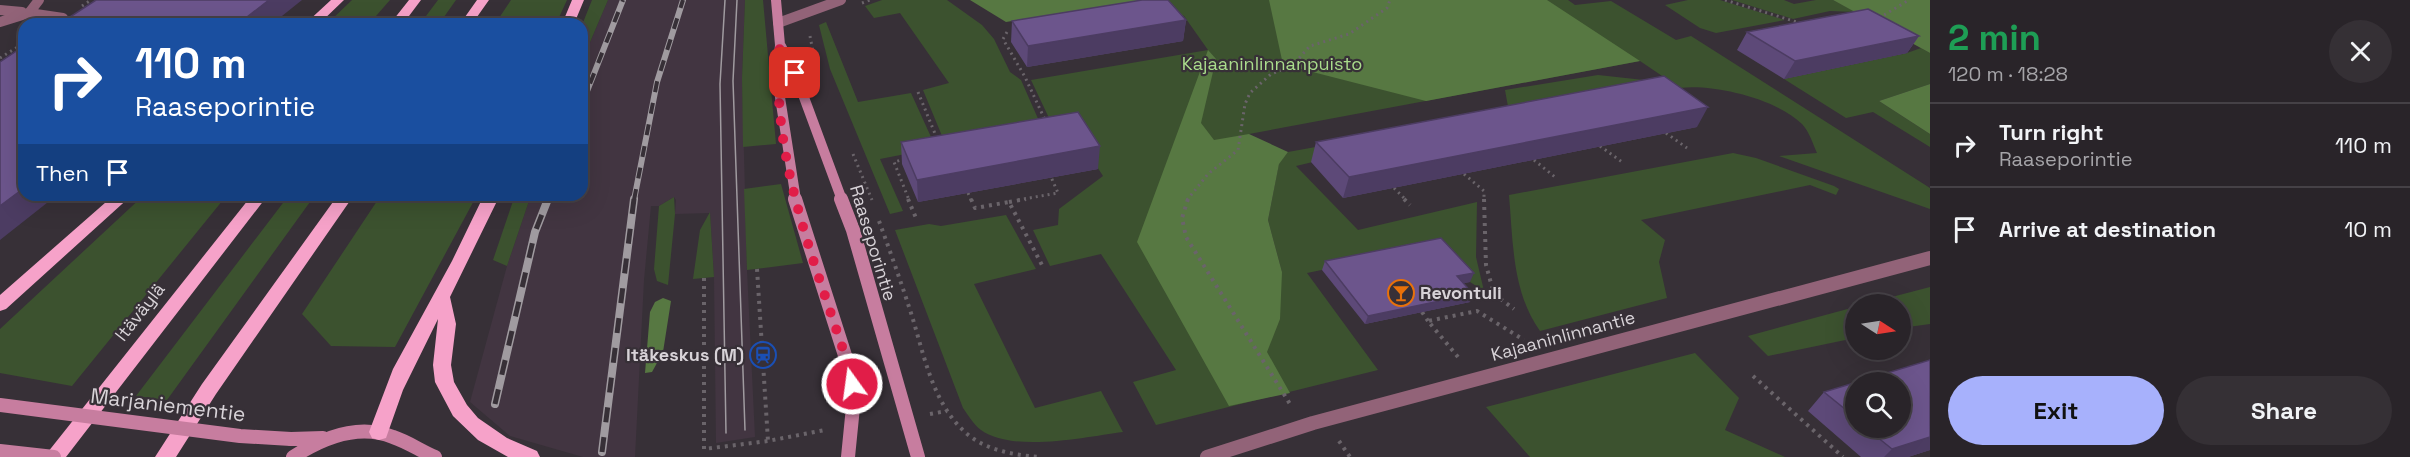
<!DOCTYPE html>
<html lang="en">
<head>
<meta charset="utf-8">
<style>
	:root { --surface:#292429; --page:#353035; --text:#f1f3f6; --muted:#a5a4a8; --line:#454146; --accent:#a7b1fc }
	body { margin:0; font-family:"Space Grotesk",sans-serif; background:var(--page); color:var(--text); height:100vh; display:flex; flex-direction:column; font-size:22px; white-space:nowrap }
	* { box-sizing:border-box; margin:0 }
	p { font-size:20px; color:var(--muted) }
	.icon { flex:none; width:33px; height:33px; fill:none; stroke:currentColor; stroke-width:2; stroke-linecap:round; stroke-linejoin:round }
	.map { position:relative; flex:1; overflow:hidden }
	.panel { display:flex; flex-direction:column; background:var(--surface); width:480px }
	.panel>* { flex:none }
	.hud { position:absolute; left:18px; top:18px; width:570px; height:183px; border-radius:18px; box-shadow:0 6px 24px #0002,0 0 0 2px var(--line); background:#1a4fa0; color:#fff; overflow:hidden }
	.needle { width:39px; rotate:102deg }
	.controls { position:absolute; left:1845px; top:294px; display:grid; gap:12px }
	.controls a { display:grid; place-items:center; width:66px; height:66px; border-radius:50%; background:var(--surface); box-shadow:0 6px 24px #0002,0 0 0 2px var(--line); font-size:30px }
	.pin { position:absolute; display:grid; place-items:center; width:51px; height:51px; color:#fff; margin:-26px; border-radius:12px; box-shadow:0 3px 9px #0006 }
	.me { position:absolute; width:66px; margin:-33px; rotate:346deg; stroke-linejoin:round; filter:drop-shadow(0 0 4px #0008) }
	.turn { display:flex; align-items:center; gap:21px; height:126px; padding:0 18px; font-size:27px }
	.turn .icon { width:78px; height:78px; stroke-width:2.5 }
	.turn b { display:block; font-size:42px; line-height:51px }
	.then { display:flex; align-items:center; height:57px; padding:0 18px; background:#0003; gap:12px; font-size:22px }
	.round { display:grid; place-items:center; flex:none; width:63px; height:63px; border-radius:32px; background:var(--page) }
	.summary { display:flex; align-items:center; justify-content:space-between; height:102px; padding:0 18px }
	h1 { font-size:36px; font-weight:800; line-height:45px; color:#1e9e55 }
	.cta { display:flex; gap:12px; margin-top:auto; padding:12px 18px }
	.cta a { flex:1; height:69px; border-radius:36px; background:var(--accent); color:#111; font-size:24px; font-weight:800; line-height:69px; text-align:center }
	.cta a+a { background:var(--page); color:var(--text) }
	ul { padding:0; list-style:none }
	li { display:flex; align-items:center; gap:18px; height:84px; padding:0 18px; border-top:2px solid var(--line) }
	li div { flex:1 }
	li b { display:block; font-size:22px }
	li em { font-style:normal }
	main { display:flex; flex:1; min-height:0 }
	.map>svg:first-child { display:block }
</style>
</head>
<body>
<main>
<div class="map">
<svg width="1930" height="457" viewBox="0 0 1930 457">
	<rect width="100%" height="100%" fill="#373037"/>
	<path fill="#423541" d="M 608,0 L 745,0 L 742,78 L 747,270 L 755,437 L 716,443 L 714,277 L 710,213 L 675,214 L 676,200 L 674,197 L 659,206 L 651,206 L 644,280 L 635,457 L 583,457 L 510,436 L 470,402 L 507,266 L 531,195 L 582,195 L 582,61 Z"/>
	<path fill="#3c522f" d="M 352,0 L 390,0 L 369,24 L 327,24 Z
		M 438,0 L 456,0 L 439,24 L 420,24 Z
		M 511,0 L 567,0 L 556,24 L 495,24 Z
		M 592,0 L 608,0 L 582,61 L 582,25 Z
		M 745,0 L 763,0 L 776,144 L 743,147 L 742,78 Z
		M 882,0 L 947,0 L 982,25 L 994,39 L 1010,72 L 1021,80 L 1043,130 L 947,148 L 923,90 L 949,83 L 900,13 L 874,18 L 865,6 Z
		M 1145,0 L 1568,0 L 1575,5 L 1611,1 L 1676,40 L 1691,36 L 1930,188 L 1930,209 L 1779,156 L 1817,153 C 1813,144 1809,131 1802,124 C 1777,99 1714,84 1680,88 L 1640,61 L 1249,134 L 1214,242 L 1282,272 L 1268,220 L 1279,163 L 1288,152 L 1509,112 L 1505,90 L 1598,75 L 1653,81 L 1296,166 L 1358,230 L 1477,202 L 1476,257 L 1484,291 L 1470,282 L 1438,246 L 1307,273 L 1378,370 L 1156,425 L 1133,382 L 1176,370 L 1101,254 L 1050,266 L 1033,230 L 1058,225 L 1059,209 L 1103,176 L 1076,134 L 1058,137 L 1031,80 L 1208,50 L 1184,16 Z
		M 1688,0 L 1720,0 L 1785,20 L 1716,33 L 1700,28 L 1665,5 Z
		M 1732,0 L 1784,0 L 1794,4 L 1816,0 L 1833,0 L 1856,12 L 1830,11 L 1793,19 Z
		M 826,22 L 858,102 L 911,93 L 936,148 L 880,159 L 903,211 L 890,214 L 830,69 L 819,25 Z
		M 1921,48 L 1930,53 L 1930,84 L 1879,101 L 1930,134 L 1930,147 L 1873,112 L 1846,118 L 1784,79 L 1907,53 Z
		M 1733,153 L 1756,158 L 1834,186 L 1839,189 L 1836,195 L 1810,185 L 1641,220 L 1665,240 L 1659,262 L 1667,298 L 1540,331 C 1512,292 1513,241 1509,195 Z
		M 781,184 L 803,263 L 747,270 L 744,189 Z
		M 144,195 L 227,195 L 72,386 L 0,373 L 0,329 Z
		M 289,195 L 315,195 L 167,400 L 136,396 Z
		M 381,195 L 477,195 L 395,347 L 331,346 L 302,314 Z
		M 515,195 L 531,195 L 507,266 L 493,260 Z
		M 674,197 L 675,214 L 668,285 L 657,281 L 654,269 L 659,206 Z
		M 710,212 L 714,277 L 693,279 L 700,230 Z
		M 1006,215 L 1036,269 L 974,284 L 1035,408 L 1101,391 L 1123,432 C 1085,437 1013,453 981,430 C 974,425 968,415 963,408 L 895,230 L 929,224 L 941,226 Z
		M 1930,287 L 1930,324 L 1901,328 L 1900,304 L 1865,304 Z
		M 1855,307 L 1855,338 L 1768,356 L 1748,336 Z
		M 1695,353 L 1739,398 L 1725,430 L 1785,457 L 1530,457 L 1486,407 Z"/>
	<path fill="#577842" d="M 970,0 L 1146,0 L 1006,22 Z
		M 1269,0 L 1547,0 L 1640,61 L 1426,101 L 1297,68 L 1282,60 Z
		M 1833,0 L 1930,0 L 1930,53 Z
		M 1208,50 L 1216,59 L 1201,123 L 1214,140 L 1249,134 L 1288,152 L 1279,164 L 1268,220 L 1282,272 L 1280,319 L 1267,352 L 1290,393 L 1229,406 L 1137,242 Z
		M 1930,84 L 1930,134 L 1879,101 Z
		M 663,298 L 671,301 L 663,352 L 652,372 L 645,373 L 650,312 L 655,302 Z"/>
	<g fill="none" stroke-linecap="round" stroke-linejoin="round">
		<path stroke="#6a646a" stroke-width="3" stroke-dasharray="2 4" stroke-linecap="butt" d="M 1725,0 L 1800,23
			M 862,3 L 870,0
			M 82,6 L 91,0
			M 1879,18 L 1909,0
			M 1007,32 L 1003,39 L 1025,77 L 1046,122
			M 810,36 L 813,52
			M 0,58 L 24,43
			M 918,92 L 938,141
			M 1666,133 L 1687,148
			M 1600,146 L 1622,162
			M 853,154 L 872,200
			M 905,159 L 894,162 L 909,200
			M 1534,160 L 1555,177
			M 1464,174 L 1484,191 L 1484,200
			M 1394,188 L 1406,200
			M 968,193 L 971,200
			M 1018,200 L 1058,193 L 1051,177
			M 1187,200 L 1208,174 L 1238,150 L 1245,104 L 1250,93 L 1271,74 L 1292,66 L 1310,46 L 1349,34 L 1387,8 L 1390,0"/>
		<path stroke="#6a646a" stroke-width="4" stroke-dasharray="3 5" stroke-linecap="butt" d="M 908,199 L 916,218
			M 971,199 L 975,208 L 1009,202 L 1043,267
			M 1188,199 L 1182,218 L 1186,237 L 1290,404
			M 1404,199 L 1410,205
			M 1484,199 L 1486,265 L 1494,294 L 1514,309
			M 1009,202 L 1026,199
			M 879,221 C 890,251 901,282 911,313 C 924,354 932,403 966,433 C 985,450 1014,455 1039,457
			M 757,269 L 768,441
			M 704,278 L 704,449 L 768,441 L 825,430
			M 1422,312 L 1428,321
			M 1458,357 L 1428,321 L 1477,311 L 1524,340
			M 1753,376 L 1843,457
			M 930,414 L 947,411
			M 1339,441 L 1350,457"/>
		<path stroke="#926378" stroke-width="10" d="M 39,0 L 29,13 L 63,18"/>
		<path stroke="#926378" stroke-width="10" d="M 0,10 L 22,12
			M 0,22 L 29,13
			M 778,23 L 841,0"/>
		<path stroke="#926378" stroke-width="14" d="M 1207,457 L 1313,423 L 1930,258"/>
		<path stroke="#c77d9f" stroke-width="10" d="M 776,0 L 780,45 L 777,78 L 796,200
			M 781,46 L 795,73 L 842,200"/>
		<path stroke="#c77d9f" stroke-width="14" d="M 795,199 L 850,371 L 854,397 L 848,457
			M 841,199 L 853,230 L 918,457
			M 291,439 L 323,438
			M 293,457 C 322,438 359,423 393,437 C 408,442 421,451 435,457"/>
		<path fill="#f6a2c9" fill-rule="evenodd" d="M 331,0 L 344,0 L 319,24 L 305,24 Z
			M 409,0 L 421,0 L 403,24 L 390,24 Z
			M 477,0 L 489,0 L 472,24 L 460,24 Z
			M 572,0 L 584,0 L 574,24 L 562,24 Z
			M 114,195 L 132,195 L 6,309 L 0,311 L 0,295 Z
			M 252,195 L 268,195 L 66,457 L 44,457 Z
			M 338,195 L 354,195 L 216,394 L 176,457 L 155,457 L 202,384 Z
			M 484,195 L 500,195 L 450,297 L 456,324 L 451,365 L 454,382 L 467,405 L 478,418 L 507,438 L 537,451 L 540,457 L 508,457 L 478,440 L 453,416 L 435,382 L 433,365 L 438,319 L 403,390 L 386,438 L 379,440 L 372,438 L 369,432 L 393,369 L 452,261 Z"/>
		<path stroke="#a09ba0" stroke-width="1.5" d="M 725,0 L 720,84 L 726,433
			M 737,0 L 733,81 L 745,430"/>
		<defs>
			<path id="rail-far1" d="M 582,104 L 623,0
				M 547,200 L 549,195
				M 634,200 L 657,82 L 683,0"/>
			<path id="rail" d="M 495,404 L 535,232 L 548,199
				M 602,452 L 634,199"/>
		</defs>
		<use href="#rail-far1" stroke="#a09ba0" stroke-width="6"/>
		<use href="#rail" stroke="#a09ba0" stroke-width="8"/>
		<use href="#rail-far1" stroke="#373037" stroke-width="4" stroke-dasharray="11" stroke-linecap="butt"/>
		<use href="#rail" stroke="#373037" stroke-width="5" stroke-dasharray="15" stroke-linecap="butt"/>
		<path stroke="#c77d9f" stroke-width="14" d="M 0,405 L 240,436 L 291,439
			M 0,451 L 54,457"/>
	</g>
	<path fill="#5d4978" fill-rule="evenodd" d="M 1186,20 L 1183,41 L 1027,67 L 1011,42 L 1012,21 Z
		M 1747,32 L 1919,36 L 1907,53 L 1784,79 L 1737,50 Z
		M 1697,127 L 1343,198 L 1311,162 L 1316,142 Z
		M 901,142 L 1098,169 L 918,202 L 902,164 Z
		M 1325,261 L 1470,282 L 1463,283 L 1470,302 L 1365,324 L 1322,270 Z
		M 1930,360 L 1930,450 L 1908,457 L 1861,457 L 1808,411 L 1824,392 ZM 1856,382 L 1900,428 L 1856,428 Z"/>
	<path fill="#4c3c62" d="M 269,0 L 302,0 L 272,24 L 238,24 Z
		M 1186,20 L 1183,41 L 1027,67 L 1028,46 Z
		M 1919,36 L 1907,53 L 1784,79 L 1795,61 Z
		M 1708,107 L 1697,127 L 1343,198 L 1349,177 Z
		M 1100,146 L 1098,169 L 918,202 L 917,180 Z
		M 24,188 L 24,195 L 57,195 L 0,240 L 0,206 Z
		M 1474,273 L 1470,282 L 1454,285 L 1457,276 Z
		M 1473,294 L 1470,302 L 1365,324 L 1368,316 Z
		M 1930,437 L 1930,450 L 1908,457 L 1884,457 L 1892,449 Z"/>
	<path fill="#6c558c" stroke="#4c3c62" stroke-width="1.5" d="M 96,0 L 269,0 L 238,24 L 59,24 Z
		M 1142,0 L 1168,0 L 1186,20 L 1028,46 L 1012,21 Z
		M 1868,9 L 1919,36 L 1795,61 L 1747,32 Z
		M 24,46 L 24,188 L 0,206 L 0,62 Z
		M 1664,76 L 1708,107 L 1349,177 L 1316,142 Z
		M 1078,112 L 1100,146 L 917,180 L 901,142 Z
		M 1441,238 L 1474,273 L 1457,276 L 1473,294 L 1368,316 L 1325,261 Z
		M 1930,360 L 1930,437 L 1892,449 L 1866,428 L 1900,428 L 1900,382 L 1856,382 L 1856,418 L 1824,392 Z"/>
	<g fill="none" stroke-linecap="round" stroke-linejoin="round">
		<path stroke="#e11d48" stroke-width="10" stroke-dasharray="0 18" d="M 795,73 L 780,45 C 769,156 817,267 850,371 L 852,384"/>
	</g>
	<defs>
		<symbol id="bar-ring" viewBox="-11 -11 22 22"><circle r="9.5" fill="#373037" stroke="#e8710a" stroke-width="1.5"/><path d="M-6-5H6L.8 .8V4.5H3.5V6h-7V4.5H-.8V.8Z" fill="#e8710a"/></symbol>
		<symbol id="station-ring" viewBox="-11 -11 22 22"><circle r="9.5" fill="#373037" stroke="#1a4fb4" stroke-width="1.5"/><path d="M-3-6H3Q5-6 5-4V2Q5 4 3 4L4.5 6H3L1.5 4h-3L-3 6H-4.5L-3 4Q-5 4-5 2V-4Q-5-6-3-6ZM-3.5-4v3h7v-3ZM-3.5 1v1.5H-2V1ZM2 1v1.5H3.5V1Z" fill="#1a4fb4"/></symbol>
	</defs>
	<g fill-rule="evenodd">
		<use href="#bar-ring" x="1386" y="278" width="30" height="30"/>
		<use href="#station-ring" x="748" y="340" width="30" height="30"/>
	</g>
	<g text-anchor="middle" stroke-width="4.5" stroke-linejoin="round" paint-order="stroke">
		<g font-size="18" fill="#aadd8c" stroke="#373037">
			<text x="1272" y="70">Kajaaninlinnanpuisto</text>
		</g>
		<g font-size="18" fill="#d8d3d8" stroke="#373037">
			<text transform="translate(873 243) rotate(73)" y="6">Raaseporintie</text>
			<text transform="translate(140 312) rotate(-52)" y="6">Itäväylä</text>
			<text transform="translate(1563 336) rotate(-15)" y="6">Kajaaninlinnantie</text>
		</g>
		<g font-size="18" font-weight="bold" fill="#d8d3d8" stroke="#373037" text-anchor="start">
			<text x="1420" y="299">Revontuli</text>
			<text x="744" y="361" text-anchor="end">Itäkeskus (M)</text>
		</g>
		<g font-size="21" fill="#d8d3d8" stroke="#373037">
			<text transform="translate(168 405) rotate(7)" y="7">Marjaniementie</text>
		</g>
	</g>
</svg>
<div class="controls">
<a><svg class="needle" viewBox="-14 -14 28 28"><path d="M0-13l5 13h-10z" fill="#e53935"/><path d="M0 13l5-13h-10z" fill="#a5a4a8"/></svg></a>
<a><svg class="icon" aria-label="search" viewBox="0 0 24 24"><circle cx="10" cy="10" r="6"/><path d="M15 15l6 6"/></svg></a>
</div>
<div class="pin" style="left:795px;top:73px;background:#d93025"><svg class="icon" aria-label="arrive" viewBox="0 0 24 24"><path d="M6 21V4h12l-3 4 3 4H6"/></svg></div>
<svg class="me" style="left:852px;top:384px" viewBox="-20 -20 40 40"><circle r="17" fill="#e11d48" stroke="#fff" stroke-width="3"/><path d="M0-11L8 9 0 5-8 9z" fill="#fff"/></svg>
<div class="hud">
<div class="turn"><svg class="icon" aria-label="right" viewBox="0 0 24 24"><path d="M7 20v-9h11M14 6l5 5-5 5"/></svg><div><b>110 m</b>Raaseporintie</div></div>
<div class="then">Then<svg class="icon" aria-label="arrive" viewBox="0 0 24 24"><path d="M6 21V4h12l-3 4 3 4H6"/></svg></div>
</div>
</div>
<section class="panel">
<div class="summary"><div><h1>2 min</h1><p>120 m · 18:28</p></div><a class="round"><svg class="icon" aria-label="close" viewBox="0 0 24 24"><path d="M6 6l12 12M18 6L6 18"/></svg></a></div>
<ul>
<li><svg class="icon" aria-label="right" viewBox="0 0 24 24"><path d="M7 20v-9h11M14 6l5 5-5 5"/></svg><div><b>Turn right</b><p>Raaseporintie</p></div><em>110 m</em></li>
<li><svg class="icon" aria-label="arrive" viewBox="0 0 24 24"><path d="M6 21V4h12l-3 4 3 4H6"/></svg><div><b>Arrive at destination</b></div><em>10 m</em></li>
</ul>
<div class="cta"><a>Exit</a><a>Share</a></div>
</section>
</main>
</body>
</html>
